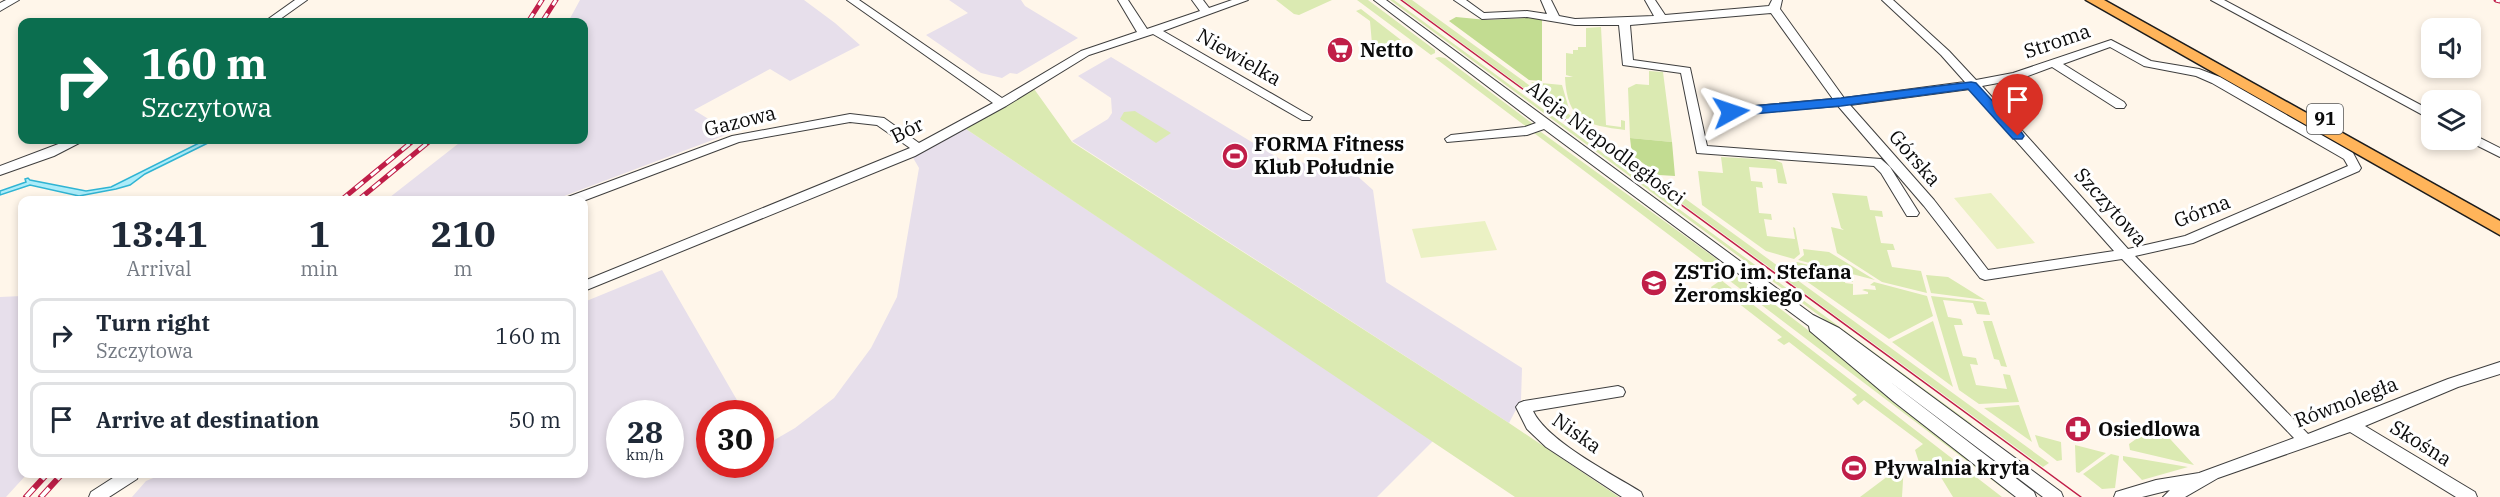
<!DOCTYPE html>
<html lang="en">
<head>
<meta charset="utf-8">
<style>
	:root { --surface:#fff; --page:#f6f6f7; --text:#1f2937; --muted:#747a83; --line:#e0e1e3 }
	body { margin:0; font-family:"IBM Plex Serif",serif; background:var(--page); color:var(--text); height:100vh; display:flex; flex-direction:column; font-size:22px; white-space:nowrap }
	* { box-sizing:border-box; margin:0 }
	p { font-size:20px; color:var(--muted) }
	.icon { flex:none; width:33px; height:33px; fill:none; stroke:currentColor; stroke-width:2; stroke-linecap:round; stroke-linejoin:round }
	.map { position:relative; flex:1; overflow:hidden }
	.drawer { position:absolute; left:18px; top:196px; width:570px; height:282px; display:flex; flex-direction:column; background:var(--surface); border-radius:12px; box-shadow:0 3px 9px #0003 }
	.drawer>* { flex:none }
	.guide { position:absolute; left:18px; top:18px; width:570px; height:126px; border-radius:12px; box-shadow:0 3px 9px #0003; background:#0b6e4f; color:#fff; overflow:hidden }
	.controls { position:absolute; left:2421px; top:18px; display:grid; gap:12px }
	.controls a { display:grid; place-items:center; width:60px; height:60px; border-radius:12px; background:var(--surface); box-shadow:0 3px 9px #0003; font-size:30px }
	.speed { position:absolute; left:606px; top:400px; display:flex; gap:12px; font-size:30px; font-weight:700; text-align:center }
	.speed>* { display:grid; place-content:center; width:78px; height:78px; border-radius:50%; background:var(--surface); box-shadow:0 3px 9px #0003; line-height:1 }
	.speed small { font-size:15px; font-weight:400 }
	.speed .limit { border:9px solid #d22; background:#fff; color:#111 }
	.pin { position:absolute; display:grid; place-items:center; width:51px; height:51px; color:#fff; margin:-62px -26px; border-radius:50% 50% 50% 0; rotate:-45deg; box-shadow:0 0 6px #0007 }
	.pin .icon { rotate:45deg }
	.me { position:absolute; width:66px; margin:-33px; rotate:85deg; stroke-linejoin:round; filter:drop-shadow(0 0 4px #0008) }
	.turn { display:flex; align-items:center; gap:21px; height:126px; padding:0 24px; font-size:27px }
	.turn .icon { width:78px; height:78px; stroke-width:2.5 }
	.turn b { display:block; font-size:42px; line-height:51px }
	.eta { display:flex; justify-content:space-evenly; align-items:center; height:102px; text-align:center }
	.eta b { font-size:36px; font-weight:700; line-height:42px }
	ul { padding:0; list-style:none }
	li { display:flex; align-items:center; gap:18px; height:75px; margin:0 12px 9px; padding:0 12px; border:3px solid var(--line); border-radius:12px }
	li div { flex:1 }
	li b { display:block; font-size:22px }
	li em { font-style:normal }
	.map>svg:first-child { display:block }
</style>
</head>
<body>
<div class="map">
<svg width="2500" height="497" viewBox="0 0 2500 497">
	<rect width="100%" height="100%" fill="#fff6ea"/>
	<path fill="#e7dfeb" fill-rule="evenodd" d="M 580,0 L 804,0 L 835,23 L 860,45 L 790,81 L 770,69 L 694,110 L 731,133 L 551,201 L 385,201 L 463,140 L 584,140 L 584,22 L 568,22 Z
		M 949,0 L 1021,0 L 1025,6 L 1078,38 L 1017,74 L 1010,73 L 1002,78 L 981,73 L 926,35 L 968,13 Z
		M 1111,57 L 1285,162 L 1344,164 L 1373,190 L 1386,282 L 1522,368 L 1521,400 L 1509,423 L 1072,141 L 1108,119 L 1112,113 L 1111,98 L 1078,76 Z
		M 963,127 L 1433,441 L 1377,497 L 132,497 L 146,481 L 163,474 L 584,474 L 584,302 L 662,270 L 745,414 L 710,414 L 710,465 L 760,465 L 761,441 L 764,446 L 795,428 L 834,398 L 871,348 L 897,297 L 919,168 L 912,156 ZM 620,414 L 670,414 L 670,465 L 620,465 Z
		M 22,296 L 22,474 L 27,474 L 6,497 L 0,497 L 0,297 Z"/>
	<path fill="#dbeab2" d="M 1276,0 L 1332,0 L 1299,15 L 1294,14 Z
		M 1357,0 L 1368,0 L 1435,50 L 1435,53 L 1431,55 Z
		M 1390,0 L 1394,0 L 1972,424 L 1969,426 L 1945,408 Z
		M 1403,0 L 1412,0 L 2049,463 L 2043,467 Z
		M 1361,9 L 1401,40 L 1381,45 L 1372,44 L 1370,21 L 1356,11 Z
		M 1601,27 L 1606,125 L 1621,127 L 1621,120 L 1625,121 L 1625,130 C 1587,125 1567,122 1565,77 L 1573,77 L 1566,75 L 1566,53 L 1573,54 L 1573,50 L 1578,50 L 1578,47 L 1586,47 L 1586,28 Z
		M 1439,57 L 1445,58 L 1533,124 L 1528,128 L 1435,58 Z
		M 1649,71 L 1663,72 L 1672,142 L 1630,138 L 1628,88 L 1636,84 L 1649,85 Z
		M 1531,82 L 1562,85 L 1569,109 Z
		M 1032,86 L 1072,142 L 1509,423 L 1619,497 L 1515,497 L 963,127 Z
		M 1135,111 L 1138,113 L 1171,133 L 1156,143 L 1120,119 L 1124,112 Z
		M 1541,132 L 1718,260 L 1720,268 L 1717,271 L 1534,133 Z
		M 1721,157 L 1775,160 L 1782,163 L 1787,184 L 1778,183 L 1776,169 L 1749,167 L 1751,181 L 1762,182 L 1763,188 L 1756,187 L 1759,213 L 1771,214 L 1772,220 L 1764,219 L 1767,236 L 1795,239 L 1793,227 L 1795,228 L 1800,254 L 1794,259 L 1766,251 L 1702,205 L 1698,171 L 1723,173 Z
		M 1832,193 L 1867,196 L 1870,210 L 1882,211 L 1883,217 L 1875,216 L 1881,243 L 1893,244 L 1895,250 L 1887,250 L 1892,267 L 1921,271 L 1927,293 L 1882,282 L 1837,253 L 1831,227 L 1844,230 L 1841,228 Z
		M 1803,249 L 1829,252 L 1875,280 L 1798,260 L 1804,255 Z
		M 1797,262 L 1852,276 L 1853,282 L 1846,280 L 1845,283 L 1853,284 L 1853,295 L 1868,294 L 1868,292 L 1862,290 L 1865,289 L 1876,290 L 1875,286 L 1870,285 L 1874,282 L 1927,296 L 1933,316 L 1889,339 L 1789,269 Z
		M 1731,275 L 1738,277 C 1832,346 1920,421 2012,491 L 2009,493 L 1726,278 Z
		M 1926,275 L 1948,277 L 1985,300 L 1931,293 Z
		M 1721,280 L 2002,497 L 1953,497 L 1931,461 L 1919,462 L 1915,450 L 1923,444 L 1864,400 L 1858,405 L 1852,399 L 1857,395 L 1789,342 L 1784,345 L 1777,340 L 1782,337 L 1724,292 L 1717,295 L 1713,292 L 1711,287 Z
		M 1931,296 L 1986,302 L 1990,315 L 1977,314 L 1973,303 L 1943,300 L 1948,317 L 1961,319 L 1963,325 L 1954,325 L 1963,356 L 1976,358 L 1978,365 L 1970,364 L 1976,385 L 2007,389 L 2003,374 L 2010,375 L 2019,402 L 1979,404 L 1959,390 Z
		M 1933,321 L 1953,387 L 1892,342 Z
		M 1983,321 L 1992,321 L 2007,367 L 2001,366 L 1999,360 L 1994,359 Z
		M 2019,405 L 2032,442 L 1984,408 Z
		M 2153,427 L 2160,428 L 2194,465 L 2130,450 L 2129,444 Z
		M 2035,435 L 2061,442 L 2062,460 L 2057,461 L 2039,447 Z
		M 2075,445 L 2106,453 L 2079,473 L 2076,472 Z
		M 2111,454 L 2119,456 L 2115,488 L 2102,489 L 2083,474 Z
		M 2123,456 L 2188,467 L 2142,480 L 2123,460 Z
		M 1904,464 L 1902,497 L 1860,497 Z"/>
	<path fill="#c2dc91" d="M 1456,17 L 1487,20 L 1528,18 L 1542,19 L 1542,81 L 1529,80 L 1449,21 Z
		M 1630,138 L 1672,142 L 1675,176 L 1659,175 L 1632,155 Z"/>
	<path fill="#ebf1c4" d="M 1991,193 L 2035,243 L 1997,249 L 1954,198 Z
		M 1485,221 L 1497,250 L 1421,258 L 1412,229 Z"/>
	<path fill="#acecf9" stroke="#30b4d3" stroke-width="1.5" d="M 205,140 L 214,140 L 145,174 L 130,185 L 116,189 L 79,196 L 30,185 L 0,195 L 0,191 L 26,182 L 25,179 L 28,178 L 30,180 L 86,191 L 111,187 Z"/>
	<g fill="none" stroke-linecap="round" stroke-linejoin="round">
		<defs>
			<path id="minor" d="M 6,0 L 19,0 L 0,11 L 0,3 Z
				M 295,0 L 307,0 L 276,22 L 264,22 Z
				M 847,0 L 859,0 L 1002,98 L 1081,51 L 1137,32 L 1118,0 L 1128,0 L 1147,29 L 1200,11 L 1192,0 L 1203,0 L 1209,8 L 1232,0 L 1248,0 L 1163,31 L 1312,117 L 1310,120 L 1302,120 L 1153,34 L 1089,55 L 1006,106 L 915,156 L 584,291 L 584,281 L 910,148 L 877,125 L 850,122 L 739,142 L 583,201 L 563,201 L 565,198 L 732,136 L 850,114 L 884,118 L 919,143 L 993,103 Z
				M 1374,0 L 1386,0 L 1813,315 L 1839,328 L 2061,492 L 2063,497 L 2043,497 L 1889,381 L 2034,492 L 2036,497 L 2016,497 L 1893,401 L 1810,331 L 1809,326 L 1544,129 L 1527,135 L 1447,142 L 1445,139 L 1451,135 L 1525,127 L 1536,123 Z
				M 1454,0 L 1466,0 L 1484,13 L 1527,11 L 1547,14 L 1541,0 L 1551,0 L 1559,16 L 1575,19 L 1654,16 L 1645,0 L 1655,0 L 1665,15 L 1769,6 L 1772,0 L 1782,0 L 1780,9 L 1844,98 L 1965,82 L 1941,55 L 1882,0 L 1893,0 L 1949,51 L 1976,80 L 2013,73 L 2111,40 L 2151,61 L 2199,69 L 2220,77 L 2353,153 L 2361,168 L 2359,171 L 2193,243 L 2135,256 L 2308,434 L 2448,379 L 2500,362 L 2500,374 L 2458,387 L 2365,426 L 2475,492 L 2477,497 L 2456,497 L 2350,432 L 2218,478 L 2185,497 L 2163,497 L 2170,490 L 2142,497 L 2114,497 L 2116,492 L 2156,480 L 2199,473 L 2294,438 L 2122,259 L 1985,280 L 1980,278 L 1924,206 L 1838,106 L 1727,115 L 1725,112 L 1731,108 L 1833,99 L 1771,13 L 1630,25 L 1633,60 L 1690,68 L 1707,146 L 1881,159 L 1890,167 L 1919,213 L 1917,216 L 1907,216 L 1881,173 L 1874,166 L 1697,153 L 1681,73 L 1623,65 L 1619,25 L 1575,25 L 1527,17 L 1482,19 ZM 2110,47 L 2144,66 L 2196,76 L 2212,83 L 2344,159 L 2348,166 L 2185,236 L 2128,249 L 1982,86 L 2020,79 L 2052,67 L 2116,108 L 2124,108 L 2126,105 L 2124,102 L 2063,64 ZM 1970,89 L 2114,251 L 1988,270 L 1934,200 L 1850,105 Z
				M 2211,0 L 2224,0 L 2432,111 L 2432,120 Z
				M 2470,133 L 2500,148 L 2500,157 L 2466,140 L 2470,140 Z
				M 69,140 L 85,140 L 54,156 L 0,175 L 0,166 Z
				M 1618,386 L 1623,388 L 1625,392 L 1623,396 L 1533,411 C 1547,441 1612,474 1641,492 L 1643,497 L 1622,497 L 1546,447 L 1527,429 L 1516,407 L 1519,403 L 1524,401 Z
				M 119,474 L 139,474 L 137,479 L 109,497 L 89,497 L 91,492 Z"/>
			<path id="major" d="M 2086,0 L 2104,0 L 2500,221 L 2500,235 Z"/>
		</defs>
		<use href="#minor" stroke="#3e3e3e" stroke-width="2"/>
		<use href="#major" stroke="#1c1c1c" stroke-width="3"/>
		<use href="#minor" fill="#fff" fill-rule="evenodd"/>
		<use href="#major" fill="#ffb45a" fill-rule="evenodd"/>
		<path stroke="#c01e48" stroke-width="1.5" d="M 1401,0 L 2081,497"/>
		<defs>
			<path id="rail-far1" d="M 2496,0 L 2500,1
				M 528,22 L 542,0
				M 542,22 L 556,0
				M 340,201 L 414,140
				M 357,201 L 431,140"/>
			<path id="rail" d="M 26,497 L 47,474
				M 41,497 L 62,474"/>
		</defs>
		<use href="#rail-far1" stroke="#c01e48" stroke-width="5"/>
		<use href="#rail" stroke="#c01e48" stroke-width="6"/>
		<use href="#rail-far1" stroke="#fff" stroke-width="3" stroke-dasharray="10" stroke-linecap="butt"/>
		<use href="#rail" stroke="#fff" stroke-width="4" stroke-dasharray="12" stroke-linecap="butt"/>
	</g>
	<path fill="#1a73e8" stroke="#114b97" stroke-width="1.5" d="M 1971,82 L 1976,83 L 2022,133 L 2024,136 L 2022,139 L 2013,139 L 1968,89 L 1841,106 L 1731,116 L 1725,112 L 1731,108 L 1841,98 Z"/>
	<defs>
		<symbol id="supermarket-disc" viewBox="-11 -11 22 22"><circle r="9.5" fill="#c01e48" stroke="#fff"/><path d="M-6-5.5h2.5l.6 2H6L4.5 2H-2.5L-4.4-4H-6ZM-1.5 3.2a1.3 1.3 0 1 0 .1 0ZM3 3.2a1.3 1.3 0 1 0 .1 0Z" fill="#fff"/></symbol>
		<symbol id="stadium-disc" viewBox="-11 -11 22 22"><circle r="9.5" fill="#c01e48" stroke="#fff"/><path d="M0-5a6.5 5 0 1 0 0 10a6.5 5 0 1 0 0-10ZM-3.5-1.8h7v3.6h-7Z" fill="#fff"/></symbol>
		<symbol id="school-disc" viewBox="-11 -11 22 22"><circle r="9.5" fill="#c01e48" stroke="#fff"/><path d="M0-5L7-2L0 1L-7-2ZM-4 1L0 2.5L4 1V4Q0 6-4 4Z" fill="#fff"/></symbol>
		<symbol id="pharmacy-disc" viewBox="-11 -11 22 22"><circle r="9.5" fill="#c01e48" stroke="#fff"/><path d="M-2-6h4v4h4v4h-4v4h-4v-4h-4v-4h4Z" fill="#fff"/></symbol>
	</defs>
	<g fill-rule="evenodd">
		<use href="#supermarket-disc" x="1325" y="35" width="30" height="30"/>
		<use href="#stadium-disc" x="1220" y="141" width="30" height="30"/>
		<use href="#school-disc" x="1639" y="268" width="30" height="30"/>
		<use href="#pharmacy-disc" x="2063" y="414" width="30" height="30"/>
		<use href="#stadium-disc" x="1839" y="453" width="30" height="30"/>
	</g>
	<g text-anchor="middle" stroke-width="6" stroke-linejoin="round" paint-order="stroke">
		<rect fill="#fff" stroke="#545454" stroke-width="1.5" x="2307" y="104" width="36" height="30" rx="4.5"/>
		<g font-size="18" font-weight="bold" fill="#0b0b0b">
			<text x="2325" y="125">91</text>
		</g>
		<g font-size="20" fill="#0b0b0b" stroke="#fff">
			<text transform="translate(2057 41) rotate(-19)" y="7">Stroma</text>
			<text transform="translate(1239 57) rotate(30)" y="7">Niewielka</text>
			<text transform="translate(740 121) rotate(-14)" y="7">Gazowa</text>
			<text transform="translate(907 130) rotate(-27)" y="7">Bór</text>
			<text transform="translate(1606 143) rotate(37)" y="7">Aleja Niepodległości</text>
			<text transform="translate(1915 158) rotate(49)" y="7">Górska</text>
			<text transform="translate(2111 207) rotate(48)" y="7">Szczytowa</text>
			<text transform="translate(2202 211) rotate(-21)" y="7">Górna</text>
			<text transform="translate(2346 402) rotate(-21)" y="7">Równoległa</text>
			<text transform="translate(1577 433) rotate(35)" y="7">Niska</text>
			<text transform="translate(2421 443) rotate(32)" y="7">Skośna</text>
		</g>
		<g font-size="20" font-weight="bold" fill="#0b0b0b" stroke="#fff" text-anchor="start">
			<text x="1360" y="57">Netto</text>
			<text x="1254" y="151">FORMA Fitness<tspan x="1254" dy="23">Klub Południe</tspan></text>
			<text x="1674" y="279">ZSTiO im. Stefana<tspan x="1674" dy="23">Żeromskiego</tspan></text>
			<text x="2098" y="436">Osiedlowa</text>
			<text x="1874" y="475">Pływalnia kryta</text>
		</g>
	</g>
</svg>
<div class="controls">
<a><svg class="icon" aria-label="sound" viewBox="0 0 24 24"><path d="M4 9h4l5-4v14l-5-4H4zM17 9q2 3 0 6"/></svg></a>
<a><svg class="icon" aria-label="layers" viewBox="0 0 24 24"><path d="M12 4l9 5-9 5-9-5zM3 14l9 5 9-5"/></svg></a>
</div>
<div class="speed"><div>28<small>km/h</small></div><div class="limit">30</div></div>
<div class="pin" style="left:2018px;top:136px;background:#d93025"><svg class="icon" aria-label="arrive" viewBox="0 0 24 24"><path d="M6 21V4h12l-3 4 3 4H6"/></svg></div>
<svg class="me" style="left:1731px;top:112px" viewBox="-20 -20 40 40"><path d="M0-17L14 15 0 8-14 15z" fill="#1a73e8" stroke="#fff" stroke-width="4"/></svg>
<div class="guide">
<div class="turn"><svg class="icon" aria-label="right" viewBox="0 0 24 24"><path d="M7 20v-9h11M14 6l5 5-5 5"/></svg><div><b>160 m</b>Szczytowa</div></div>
</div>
<section class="drawer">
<div class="eta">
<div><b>13:41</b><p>Arrival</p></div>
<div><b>1</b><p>min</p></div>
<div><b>210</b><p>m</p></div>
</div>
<ul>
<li><svg class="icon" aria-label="right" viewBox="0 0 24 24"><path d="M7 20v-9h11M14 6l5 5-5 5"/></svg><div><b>Turn right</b><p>Szczytowa</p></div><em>160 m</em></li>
<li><svg class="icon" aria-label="arrive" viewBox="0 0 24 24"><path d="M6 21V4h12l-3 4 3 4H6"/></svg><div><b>Arrive at destination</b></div><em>50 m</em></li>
</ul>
</section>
</div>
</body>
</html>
